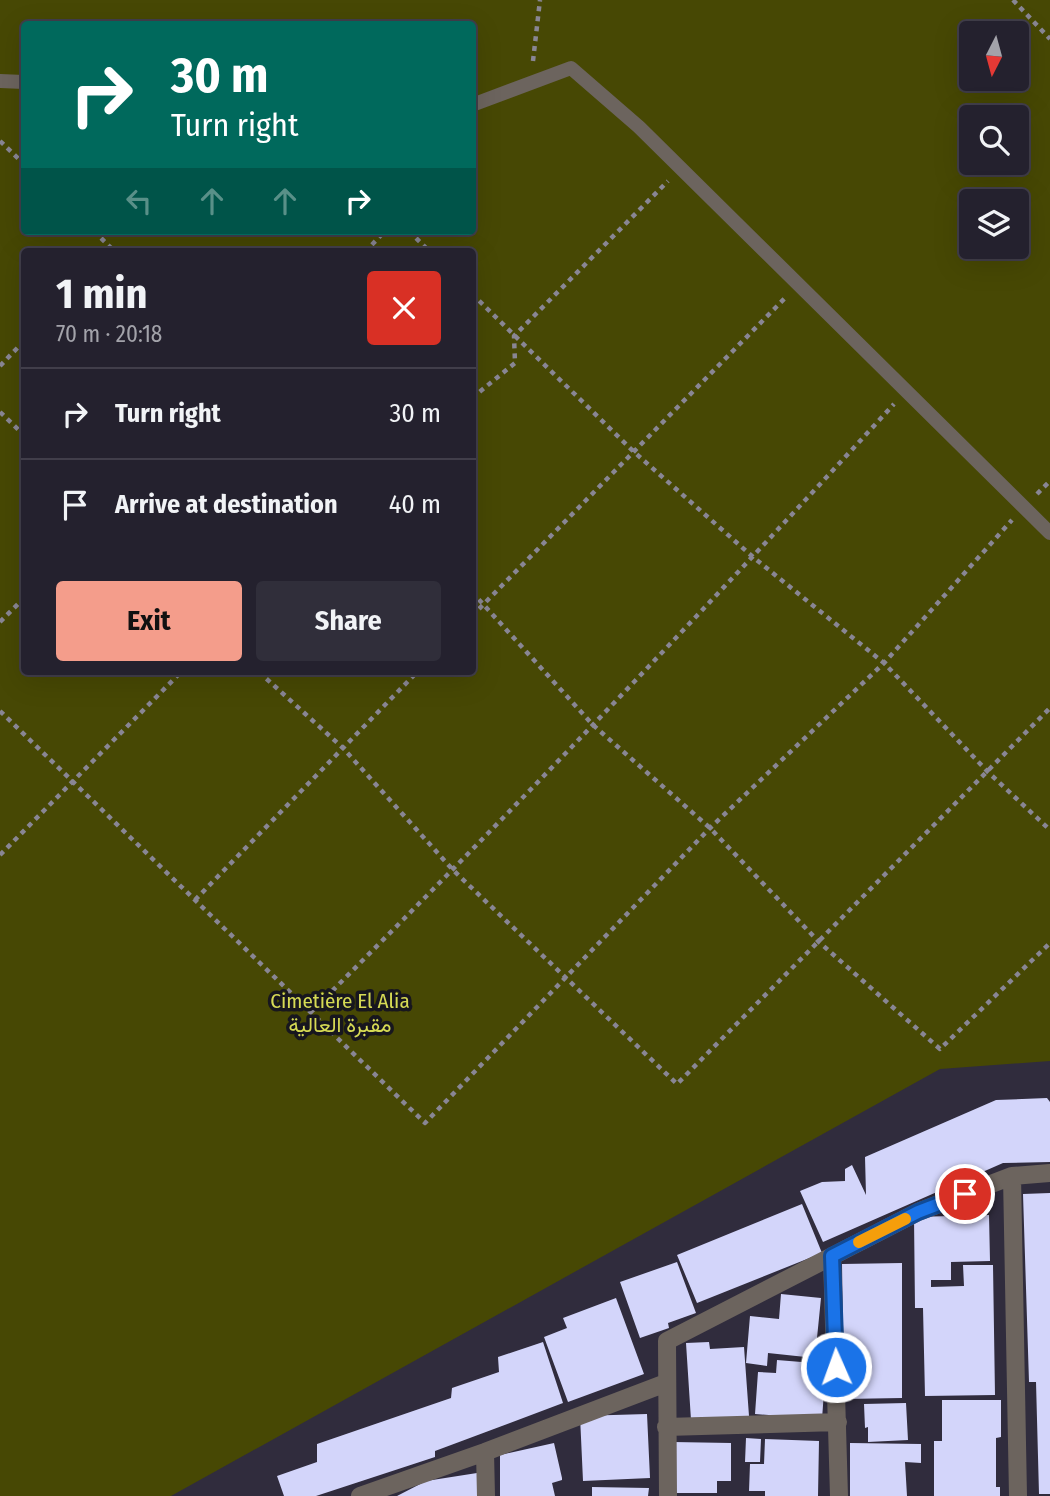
<!DOCTYPE html>
<html lang="en">
<head>
<meta charset="utf-8">
<style>
	:root { --surface:#24212e; --page:#302e3a; --text:#f1f3f6; --muted:#a3a3aa; --line:#413e4a; --accent:#f49d8b }
	body { margin:0; font-family:"Fira Sans Condensed",Vazirmatn,sans-serif; background:var(--page); color:var(--text); height:100vh; display:flex; flex-direction:column; font-size:26px; white-space:nowrap }
	* { box-sizing:border-box; margin:0 }
	p { font-size:23px; color:var(--muted) }
	.icon { flex:none; width:38px; height:38px; fill:none; stroke:currentColor; stroke-width:2; stroke-linecap:round; stroke-linejoin:round }
	.map { position:relative; flex:1; overflow:hidden }
	.details { position:absolute; left:21px; top:248px; width:455px; height:427px; display:flex; flex-direction:column; background:var(--surface); border-radius:7px; box-shadow:0 7px 28px #0002,0 0 0 2px var(--line) }
	.details>* { flex:none }
	.banner { position:absolute; left:21px; top:21px; width:455px; height:214px; border-radius:7px; box-shadow:0 7px 28px #0002,0 0 0 2px var(--line); background:#00695c; color:#fff; overflow:hidden }
	.needle { width:46px; rotate:186deg }
	.fabs { position:absolute; left:959px; top:21px; display:grid; gap:14px }
	.fabs a { display:grid; place-items:center; width:70px; height:70px; border-radius:7px; background:var(--surface); box-shadow:0 7px 28px #0002,0 0 0 2px var(--line); font-size:35px }
	.pin { position:absolute; display:grid; place-items:center; width:60px; height:60px; color:#fff; margin:-30px; border:4px solid #fff; border-radius:50%; box-shadow:0 2px 7px #0007 }
	.me { position:absolute; width:77px; margin:-38px; rotate:358deg; stroke-linejoin:round; filter:drop-shadow(0 0 5px #0008) }
	.turn { display:flex; align-items:center; gap:24px; height:147px; padding:0 35px; font-size:32px }
	.turn .icon { width:91px; height:91px; stroke-width:2.5 }
	.turn b { display:block; font-size:49px; line-height:60px }
	.lanes { display:flex; align-items:center; height:66px; padding:0 35px; background:#0003; justify-content:center; gap:35px; direction:ltr }
	.lanes .off { opacity:.35 }
	.round { display:grid; place-items:center; flex:none; width:74px; height:74px; border-radius:7px; background:var(--page) }
	.headline { display:flex; align-items:center; justify-content:space-between; height:119px; padding:0 35px }
	h1 { font-size:42px; font-weight:700; line-height:52px }
	.primary-button { display:flex; gap:14px; margin-top:auto; padding:14px 35px }
	.primary-button a { flex:1; height:80px; border-radius:7px; background:var(--accent); color:#111; font-size:28px; font-weight:700; line-height:80px; text-align:center }
	.primary-button a+a { background:var(--page); color:var(--text) }
	ul { padding:0; list-style:none }
	li { display:flex; align-items:center; gap:21px; height:91px; padding:0 35px; border-top:2px solid var(--line) }
	li div { flex:1 }
	li b { display:block; font-size:26px }
	li em { font-style:normal }
	.map>svg:first-child { display:block }
</style>
</head>
<body>
<div class="map">
<svg width="1050" height="1496" viewBox="0 0 1050 1496">
	<rect width="100%" height="100%" fill="#302c3d"/>
	<path fill="#474804" fill-rule="evenodd" d="M 0,0 L 1050,0 L 1050,1061 L 940,1069 L 171,1496 L 0,1496 ZM 24,24 L 472,24 L 472,231 L 24,231 ZM 971,33 L 1017,33 L 1017,79 L 971,79 ZM 971,117 L 1017,117 L 1017,163 L 971,163 ZM 971,201 L 1017,201 L 1017,247 L 971,247 ZM 24,252 L 472,252 L 472,672 L 24,672 Z"/>
	<path fill="#d3d5fa" d="M 1047,1098 L 1050,1102 L 1050,1162 L 1003,1163 L 823,1242 L 800,1191 L 822,1182 L 845,1181 L 845,1169 L 852,1165 L 866,1195 L 865,1157 L 996,1100 Z
		M 1050,1193 L 1050,1494 L 1039,1494 L 1036,1382 L 1029,1382 L 1023,1194 Z
		M 802,1204 L 822,1253 L 697,1303 L 677,1255 Z
		M 989,1215 L 990,1261 L 951,1262 L 951,1280 L 931,1280 L 931,1287 L 964,1286 L 963,1265 L 993,1265 L 995,1395 L 925,1396 L 923,1308 L 915,1308 L 914,1217 Z
		M 677,1262 L 696,1313 L 668,1323 L 669,1328 L 640,1338 L 620,1282 Z
		M 902,1263 L 902,1398 L 844,1399 L 842,1264 Z
		M 781,1294 L 821,1298 L 815,1358 L 768,1353 L 767,1366 L 746,1363 L 750,1316 L 779,1319 Z
		M 616,1298 L 644,1374 L 568,1402 L 544,1337 L 567,1328 L 563,1318 Z
		M 543,1342 L 563,1403 L 435,1451 L 435,1457 L 316,1496 L 284,1496 L 277,1476 L 317,1462 L 317,1444 L 451,1398 L 452,1388 L 499,1372 L 498,1357 Z
		M 709,1342 L 710,1349 L 744,1347 L 749,1416 L 691,1420 L 686,1343 Z
		M 777,1360 L 826,1364 L 822,1419 L 755,1414 L 758,1372 L 776,1373 Z
		M 942,1400 L 1001,1400 L 1001,1437 L 996,1438 L 996,1487 L 1000,1487 L 1000,1496 L 934,1496 L 934,1441 L 942,1441 Z
		M 906,1403 L 908,1440 L 868,1442 L 868,1427 L 865,1428 L 864,1404 Z
		M 647,1414 L 650,1478 L 583,1481 L 580,1416 Z
		M 746,1438 L 761,1439 L 760,1462 L 745,1462 Z
		M 765,1439 L 819,1441 L 818,1496 L 765,1496 L 765,1491 L 749,1491 L 750,1464 L 764,1464 Z
		M 673,1442 L 731,1443 L 731,1481 L 717,1481 L 717,1493 L 673,1493 Z
		M 554,1443 L 562,1478 L 562,1480 L 552,1483 L 555,1496 L 500,1496 L 500,1455 Z
		M 850,1443 L 921,1444 L 921,1463 L 905,1462 L 907,1496 L 850,1496 Z
		M 477,1473 L 478,1496 L 397,1496 L 426,1481 Z
		M 592,1487 L 649,1488 L 648,1496 L 592,1496 Z"/>
	<g fill="none" stroke-linecap="round" stroke-linejoin="round">
		<path stroke="#898694" stroke-width="4.5" stroke-dasharray="5 5" stroke-linecap="butt" d="M 1013,0 L 1050,39
			M 533,61 L 540,0
			M 0,141 L 24,164
			M 94,231 L 115,252
			M 409,231 L 430,252
			M 365,252 L 385,231
			M 472,294 L 633,451 L 753,557 L 884,663 L 988,772 L 1050,830
			M 0,366 L 24,341
			M 472,398 L 515,363 L 514,336 L 668,181
			M 0,412 L 24,435
			M 1037,494 L 1050,481
			M 472,592 L 593,725 L 710,828 L 819,942 L 940,1049 L 1050,943
			M 472,616 L 786,297
			M 0,622 L 24,598
			M 259,672 L 343,748 L 453,870 L 677,1084 L 1050,708
			M 0,711 L 425,1123 L 710,828 L 884,663 L 1012,520
			M 0,855 L 181,672
			M 195,900 L 417,672
			M 311,1012 C 510,814 704,611 894,404"/>
		<path stroke="#6c645e" stroke-width="14" d="M 0,81 L 24,82
			M 472,105 L 571,68 L 639,127 L 1050,533"/>
		<path stroke="#6c645e" stroke-width="18" d="M 1012,1176 L 1018,1496
			M 832,1256 L 839,1496
			M 666,1427 L 838,1422
			M 485,1452 L 486,1496
			M 360,1496 L 485,1452 L 666,1383
			M 668,1496 L 667,1341 L 918,1212 L 1012,1176 L 1050,1173"/>
	</g>
	<g fill="none" stroke-linecap="round" stroke-linejoin="round">
		<defs>
			<path id="route" d="M 836,1367 L 832,1256 L 918,1212 L 965,1194"/>
		</defs>
		<use href="#route" stroke="#114b97" stroke-width="18"/>
		<use href="#route" stroke="#1a73e8" stroke-width="12"/>
		<path stroke="#f59e0b" stroke-width="12" d="M 859,1242 L 905,1219"/>
	</g>
	<g text-anchor="middle" stroke-width="7" stroke-linejoin="round" paint-order="stroke">
		<g font-size="21" fill="#d6da54" stroke="#17161e">
			<text x="340" y="1008">Cimetière El Alia<tspan x="340" dy="24">مقبرة العالية</tspan></text>
		</g>
	</g>
</svg>
<div class="fabs">
<a><svg class="needle" viewBox="-14 -14 28 28"><path d="M0-13l5 13h-10z" fill="#e53935"/><path d="M0 13l5-13h-10z" fill="#a3a3aa"/></svg></a>
<a><svg class="icon" aria-label="search" viewBox="0 0 24 24"><circle cx="10" cy="10" r="6"/><path d="M15 15l6 6"/></svg></a>
<a><svg class="icon" aria-label="layers" viewBox="0 0 24 24"><path d="M12 4l9 5-9 5-9-5zM3 14l9 5 9-5"/></svg></a>
</div>
<div class="pin" style="left:965px;top:1194px;background:#d93025"><svg class="icon" aria-label="arrive" viewBox="0 0 24 24"><path d="M6 21V4h12l-3 4 3 4H6"/></svg></div>
<svg class="me" style="left:836px;top:1367px" viewBox="-20 -20 40 40"><circle r="17" fill="#1a73e8" stroke="#fff" stroke-width="3"/><path d="M0-11L8 9 0 5-8 9z" fill="#fff"/></svg>
<div class="banner">
<div class="turn"><svg class="icon" aria-label="right" viewBox="0 0 24 24"><path d="M7 20v-9h11M14 6l5 5-5 5"/></svg><div><b>30 m</b>Turn right</div></div>
<div class="lanes"><svg class="icon off" aria-label="left" viewBox="0 0 24 24"><path d="M17 20v-9H6M10 6l-5 5 5 5"/></svg><svg class="icon off" aria-label="ahead" viewBox="0 0 24 24"><path d="M12 20V5M6 11l6-6 6 6"/></svg><svg class="icon off" aria-label="ahead" viewBox="0 0 24 24"><path d="M12 20V5M6 11l6-6 6 6"/></svg><svg class="icon" aria-label="right" viewBox="0 0 24 24"><path d="M7 20v-9h11M14 6l5 5-5 5"/></svg></div>
</div>
<section class="details">
<div class="headline"><div><h1>1 min</h1><p>70 m · 20:18</p></div><a class="round" style="background:#d93025;color:#fff"><svg class="icon" aria-label="close" viewBox="0 0 24 24"><path d="M6 6l12 12M18 6L6 18"/></svg></a></div>
<ul>
<li><svg class="icon" aria-label="right" viewBox="0 0 24 24"><path d="M7 20v-9h11M14 6l5 5-5 5"/></svg><div><b>Turn right</b></div><em>30 m</em></li>
<li><svg class="icon" aria-label="arrive" viewBox="0 0 24 24"><path d="M6 21V4h12l-3 4 3 4H6"/></svg><div><b>Arrive at destination</b></div><em>40 m</em></li>
</ul>
<div class="primary-button"><a>Exit</a><a>Share</a></div>
</section>
</div>
</body>
</html>
